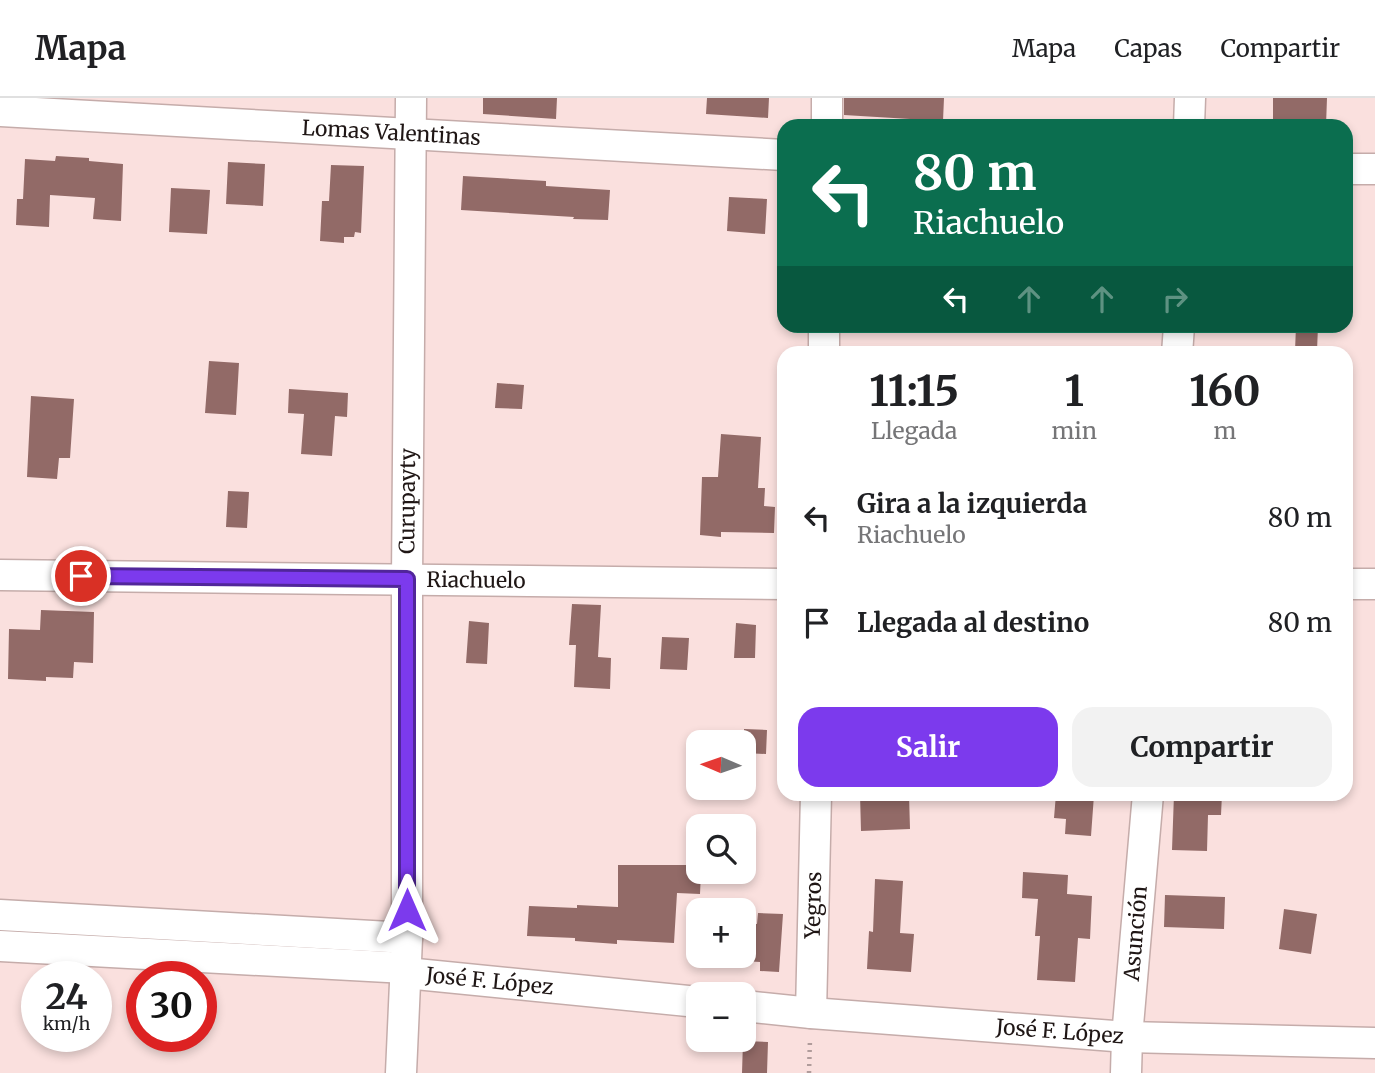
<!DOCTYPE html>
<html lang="es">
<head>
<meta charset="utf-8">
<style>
	:root { --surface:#fff; --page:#f2f2f2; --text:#202124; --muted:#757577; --line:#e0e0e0; --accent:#7c3aed }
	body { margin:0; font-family:Merriweather,serif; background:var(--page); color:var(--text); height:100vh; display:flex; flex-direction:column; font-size:26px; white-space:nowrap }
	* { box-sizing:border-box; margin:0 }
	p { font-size:23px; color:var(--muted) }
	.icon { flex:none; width:38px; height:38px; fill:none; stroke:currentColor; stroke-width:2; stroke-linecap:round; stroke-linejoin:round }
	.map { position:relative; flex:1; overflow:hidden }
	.drawer { position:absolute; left:777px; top:248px; width:576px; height:455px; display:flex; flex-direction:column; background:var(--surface); border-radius:21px; box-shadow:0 4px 10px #0003 }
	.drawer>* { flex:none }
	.banner { position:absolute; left:777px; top:21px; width:576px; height:214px; border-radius:21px; box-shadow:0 4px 10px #0003; background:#0b6e4f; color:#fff; overflow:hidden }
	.needle { width:46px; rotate:272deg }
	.buttons { position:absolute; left:686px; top:632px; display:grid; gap:14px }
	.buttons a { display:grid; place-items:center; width:70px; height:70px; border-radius:14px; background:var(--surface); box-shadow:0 4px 10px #0003; font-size:35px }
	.speed { position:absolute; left:21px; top:863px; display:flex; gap:14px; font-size:35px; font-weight:700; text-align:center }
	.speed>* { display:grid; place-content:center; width:91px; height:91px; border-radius:50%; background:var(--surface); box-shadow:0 4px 10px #0003; line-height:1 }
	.speed small { font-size:18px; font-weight:400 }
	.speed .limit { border:10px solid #d22; background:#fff; color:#111 }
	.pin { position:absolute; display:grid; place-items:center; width:60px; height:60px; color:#fff; margin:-30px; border:4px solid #fff; border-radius:50%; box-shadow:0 2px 7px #0007 }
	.me { position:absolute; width:77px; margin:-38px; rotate:0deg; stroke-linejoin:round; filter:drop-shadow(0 0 5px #0008) }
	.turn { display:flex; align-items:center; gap:24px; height:147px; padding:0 21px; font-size:32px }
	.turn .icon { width:91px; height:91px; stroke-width:2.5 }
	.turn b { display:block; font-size:49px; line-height:60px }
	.lanes { display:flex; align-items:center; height:66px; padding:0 21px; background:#0003; justify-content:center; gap:35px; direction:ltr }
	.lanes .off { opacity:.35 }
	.eta { display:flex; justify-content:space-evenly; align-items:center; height:119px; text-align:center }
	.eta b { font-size:42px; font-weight:700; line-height:49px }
	.action { display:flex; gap:14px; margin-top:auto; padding:14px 21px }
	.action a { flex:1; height:80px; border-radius:21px; background:var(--accent); color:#fff; font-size:28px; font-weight:700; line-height:80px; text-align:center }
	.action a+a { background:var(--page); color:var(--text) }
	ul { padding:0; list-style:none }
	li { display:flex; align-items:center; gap:21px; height:105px; padding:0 21px }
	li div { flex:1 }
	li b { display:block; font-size:26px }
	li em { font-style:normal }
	header { display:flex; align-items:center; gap:42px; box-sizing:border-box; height:98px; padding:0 35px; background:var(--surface); border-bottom:2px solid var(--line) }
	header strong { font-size:33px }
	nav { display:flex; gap:38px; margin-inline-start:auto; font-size:24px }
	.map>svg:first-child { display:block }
</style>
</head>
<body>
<header>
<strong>Mapa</strong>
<nav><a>Mapa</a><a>Capas</a><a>Compartir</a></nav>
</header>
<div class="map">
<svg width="1375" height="975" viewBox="0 0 1375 975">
	<rect width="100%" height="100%" fill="#fae0de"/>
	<path fill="#926a67" d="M 483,0 L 557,0 L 556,21 L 483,16 Z
		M 707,0 L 769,0 L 768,20 L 706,16 Z
		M 844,0 L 944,0 L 943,23 L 844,17 Z
		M 1273,0 L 1327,0 L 1326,28 L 1273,26 Z
		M 56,58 L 89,60 L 89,63 L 123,66 L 121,123 L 93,121 L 95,100 L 50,97 L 49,129 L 16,127 L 17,101 L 23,101 L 25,61 L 55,63 Z
		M 228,64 L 265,66 L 263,108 L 226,106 Z
		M 331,67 L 364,68 L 361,135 L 355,134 L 354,139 L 344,139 L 344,145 L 320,143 L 322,103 L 329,103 Z
		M 463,78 L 546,83 L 546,88 L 610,92 L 608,122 L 573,121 L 574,119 L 461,112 Z
		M 171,90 L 210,92 L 207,136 L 169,134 Z
		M 729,99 L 767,101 L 765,136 L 727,133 Z
		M 1296,228 L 1318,228 L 1317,253 L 1295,253 Z
		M 209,263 L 239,265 L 236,317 L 205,315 Z
		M 497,285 L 524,287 L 522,311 L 495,310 Z
		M 289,291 L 348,295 L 347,319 L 335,318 L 332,358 L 301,356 L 304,316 L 288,315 Z
		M 31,298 L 74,301 L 70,360 L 59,360 L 57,381 L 27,379 Z
		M 721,336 L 761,339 L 758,390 L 765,390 L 764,408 L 775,409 L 774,435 L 721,434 L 721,439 L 700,437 L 702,379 L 718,379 Z
		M 228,393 L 249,394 L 247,430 L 226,429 Z
		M 572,506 L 601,507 L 598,559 L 611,560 L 610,591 L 574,589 L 576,547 L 569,547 Z
		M 41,512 L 94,514 L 93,565 L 74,564 L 73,580 L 46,579 L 46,583 L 8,581 L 9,531 L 40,532 Z
		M 469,523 L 489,525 L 487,566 L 466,565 Z
		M 736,525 L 756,527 L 755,560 L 734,560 Z
		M 662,539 L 689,540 L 687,572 L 660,571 Z
		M 744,631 L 767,632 L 766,656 L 744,655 Z
		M 860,696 L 909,696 L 910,731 L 861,733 Z
		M 1056,696 L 1094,697 L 1091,738 L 1065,736 L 1066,721 L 1054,720 Z
		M 1174,696 L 1222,696 L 1221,717 L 1208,717 L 1207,753 L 1172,752 Z
		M 618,767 L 698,767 L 698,774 L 701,774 L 700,796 L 677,795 L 674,845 L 617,842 L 617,846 L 575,843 L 575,840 L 527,838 L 529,808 L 577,810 L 577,807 L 618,809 Z
		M 1023,774 L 1068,777 L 1067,796 L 1092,798 L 1090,841 L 1078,840 L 1075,884 L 1037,882 L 1040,838 L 1035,838 L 1038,801 L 1022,800 Z
		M 875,781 L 903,783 L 900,835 L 914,836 L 911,874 L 867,871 L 869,833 L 873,834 Z
		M 1165,797 L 1225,799 L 1224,831 L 1164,829 Z
		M 1284,811 L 1317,816 L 1311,856 L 1279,851 Z
		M 758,815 L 783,816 L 779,874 L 760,873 L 760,864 L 744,863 L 744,825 L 757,826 Z
		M 743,943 L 768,944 L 767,975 L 742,975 Z"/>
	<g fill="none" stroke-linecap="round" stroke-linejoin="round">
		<defs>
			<g id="street">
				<path id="s1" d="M 0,13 L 784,57"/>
				<path d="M 827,28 L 827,0"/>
				<path d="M 1189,28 L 1190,0"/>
				<path d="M 1346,71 L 1375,71"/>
				<path d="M 824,256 L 824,228"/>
				<path d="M 1177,256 L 1179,228"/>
				<path id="s2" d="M 0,477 L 784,486"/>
				<path d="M 1346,486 L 1375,486"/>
				<path d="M 0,817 L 407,840"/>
				<path d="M 0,848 L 406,870"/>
				<path id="s3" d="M 406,875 L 698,904"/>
				<path id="s4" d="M 744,908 L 811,915 L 1127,939 L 1375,945"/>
				<path id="s5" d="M 811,915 L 816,696"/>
				<path id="s6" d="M 401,975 L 407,840 L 407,481 L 411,0"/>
				<path id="s7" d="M 1126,975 L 1127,939 L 1148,696"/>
			</g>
		</defs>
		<use href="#street" stroke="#c5acaa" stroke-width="33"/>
		<path stroke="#b09c9b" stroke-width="4.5" stroke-dasharray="2 5" stroke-linecap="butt" d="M 809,975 L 810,941"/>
		<use href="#street" stroke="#fff" stroke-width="30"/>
	</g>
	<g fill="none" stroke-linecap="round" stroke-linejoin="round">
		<defs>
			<path id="route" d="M 81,478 L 407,481 L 407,812"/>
		</defs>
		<use href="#route" stroke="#51269a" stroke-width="18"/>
		<use href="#route" stroke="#7c3aed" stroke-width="12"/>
	</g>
	<g text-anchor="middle" stroke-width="6" stroke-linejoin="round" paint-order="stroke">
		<g font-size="21" fill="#1f1615" stroke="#fff">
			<text dy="7" stroke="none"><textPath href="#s1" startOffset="392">Lomas Valentinas</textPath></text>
			<text dy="7" stroke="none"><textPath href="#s6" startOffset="572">Curupayty</textPath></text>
			<text dy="7" stroke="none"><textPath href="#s2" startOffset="476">Riachuelo</textPath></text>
			<text dy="7" stroke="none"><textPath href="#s5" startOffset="108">Yegros</textPath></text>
			<text dy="7" stroke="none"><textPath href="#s7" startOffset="140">Asunción</textPath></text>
			<text dy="7" stroke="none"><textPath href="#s3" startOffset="84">José F. López</textPath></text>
			<text dy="7" stroke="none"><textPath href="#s4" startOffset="317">José F. López</textPath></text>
		</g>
	</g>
</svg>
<div class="buttons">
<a><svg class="needle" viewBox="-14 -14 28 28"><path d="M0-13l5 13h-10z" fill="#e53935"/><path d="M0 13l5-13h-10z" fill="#757577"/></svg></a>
<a><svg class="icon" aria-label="search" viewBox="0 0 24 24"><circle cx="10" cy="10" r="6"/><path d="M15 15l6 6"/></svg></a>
<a>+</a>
<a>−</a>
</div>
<div class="speed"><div>24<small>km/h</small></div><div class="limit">30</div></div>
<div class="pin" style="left:81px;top:478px;background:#d93025"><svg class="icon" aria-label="arrive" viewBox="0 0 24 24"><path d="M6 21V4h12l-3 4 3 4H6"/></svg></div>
<svg class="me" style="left:407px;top:812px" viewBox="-20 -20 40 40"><path d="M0-17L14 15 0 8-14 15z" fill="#7c3aed" stroke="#fff" stroke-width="4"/></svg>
<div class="banner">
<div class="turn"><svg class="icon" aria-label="left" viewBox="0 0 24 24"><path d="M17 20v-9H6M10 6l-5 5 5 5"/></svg><div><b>80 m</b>Riachuelo</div></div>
<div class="lanes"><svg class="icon" aria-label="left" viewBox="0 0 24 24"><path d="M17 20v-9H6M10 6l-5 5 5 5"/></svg><svg class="icon off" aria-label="ahead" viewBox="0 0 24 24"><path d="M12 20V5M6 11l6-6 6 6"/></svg><svg class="icon off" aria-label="ahead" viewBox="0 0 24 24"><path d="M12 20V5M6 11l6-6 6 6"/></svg><svg class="icon off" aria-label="right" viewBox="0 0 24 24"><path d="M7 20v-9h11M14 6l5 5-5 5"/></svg></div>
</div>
<section class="drawer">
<div class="eta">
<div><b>11:15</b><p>Llegada</p></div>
<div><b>1</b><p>min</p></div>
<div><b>160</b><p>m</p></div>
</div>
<ul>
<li><svg class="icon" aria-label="left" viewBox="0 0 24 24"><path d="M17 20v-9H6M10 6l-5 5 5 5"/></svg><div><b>Gira a la izquierda</b><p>Riachuelo</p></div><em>80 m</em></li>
<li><svg class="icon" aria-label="arrive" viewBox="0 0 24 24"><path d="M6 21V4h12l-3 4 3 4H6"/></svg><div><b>Llegada al destino</b></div><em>80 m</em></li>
</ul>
<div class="action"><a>Salir</a><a>Compartir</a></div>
</section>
</div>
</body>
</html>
